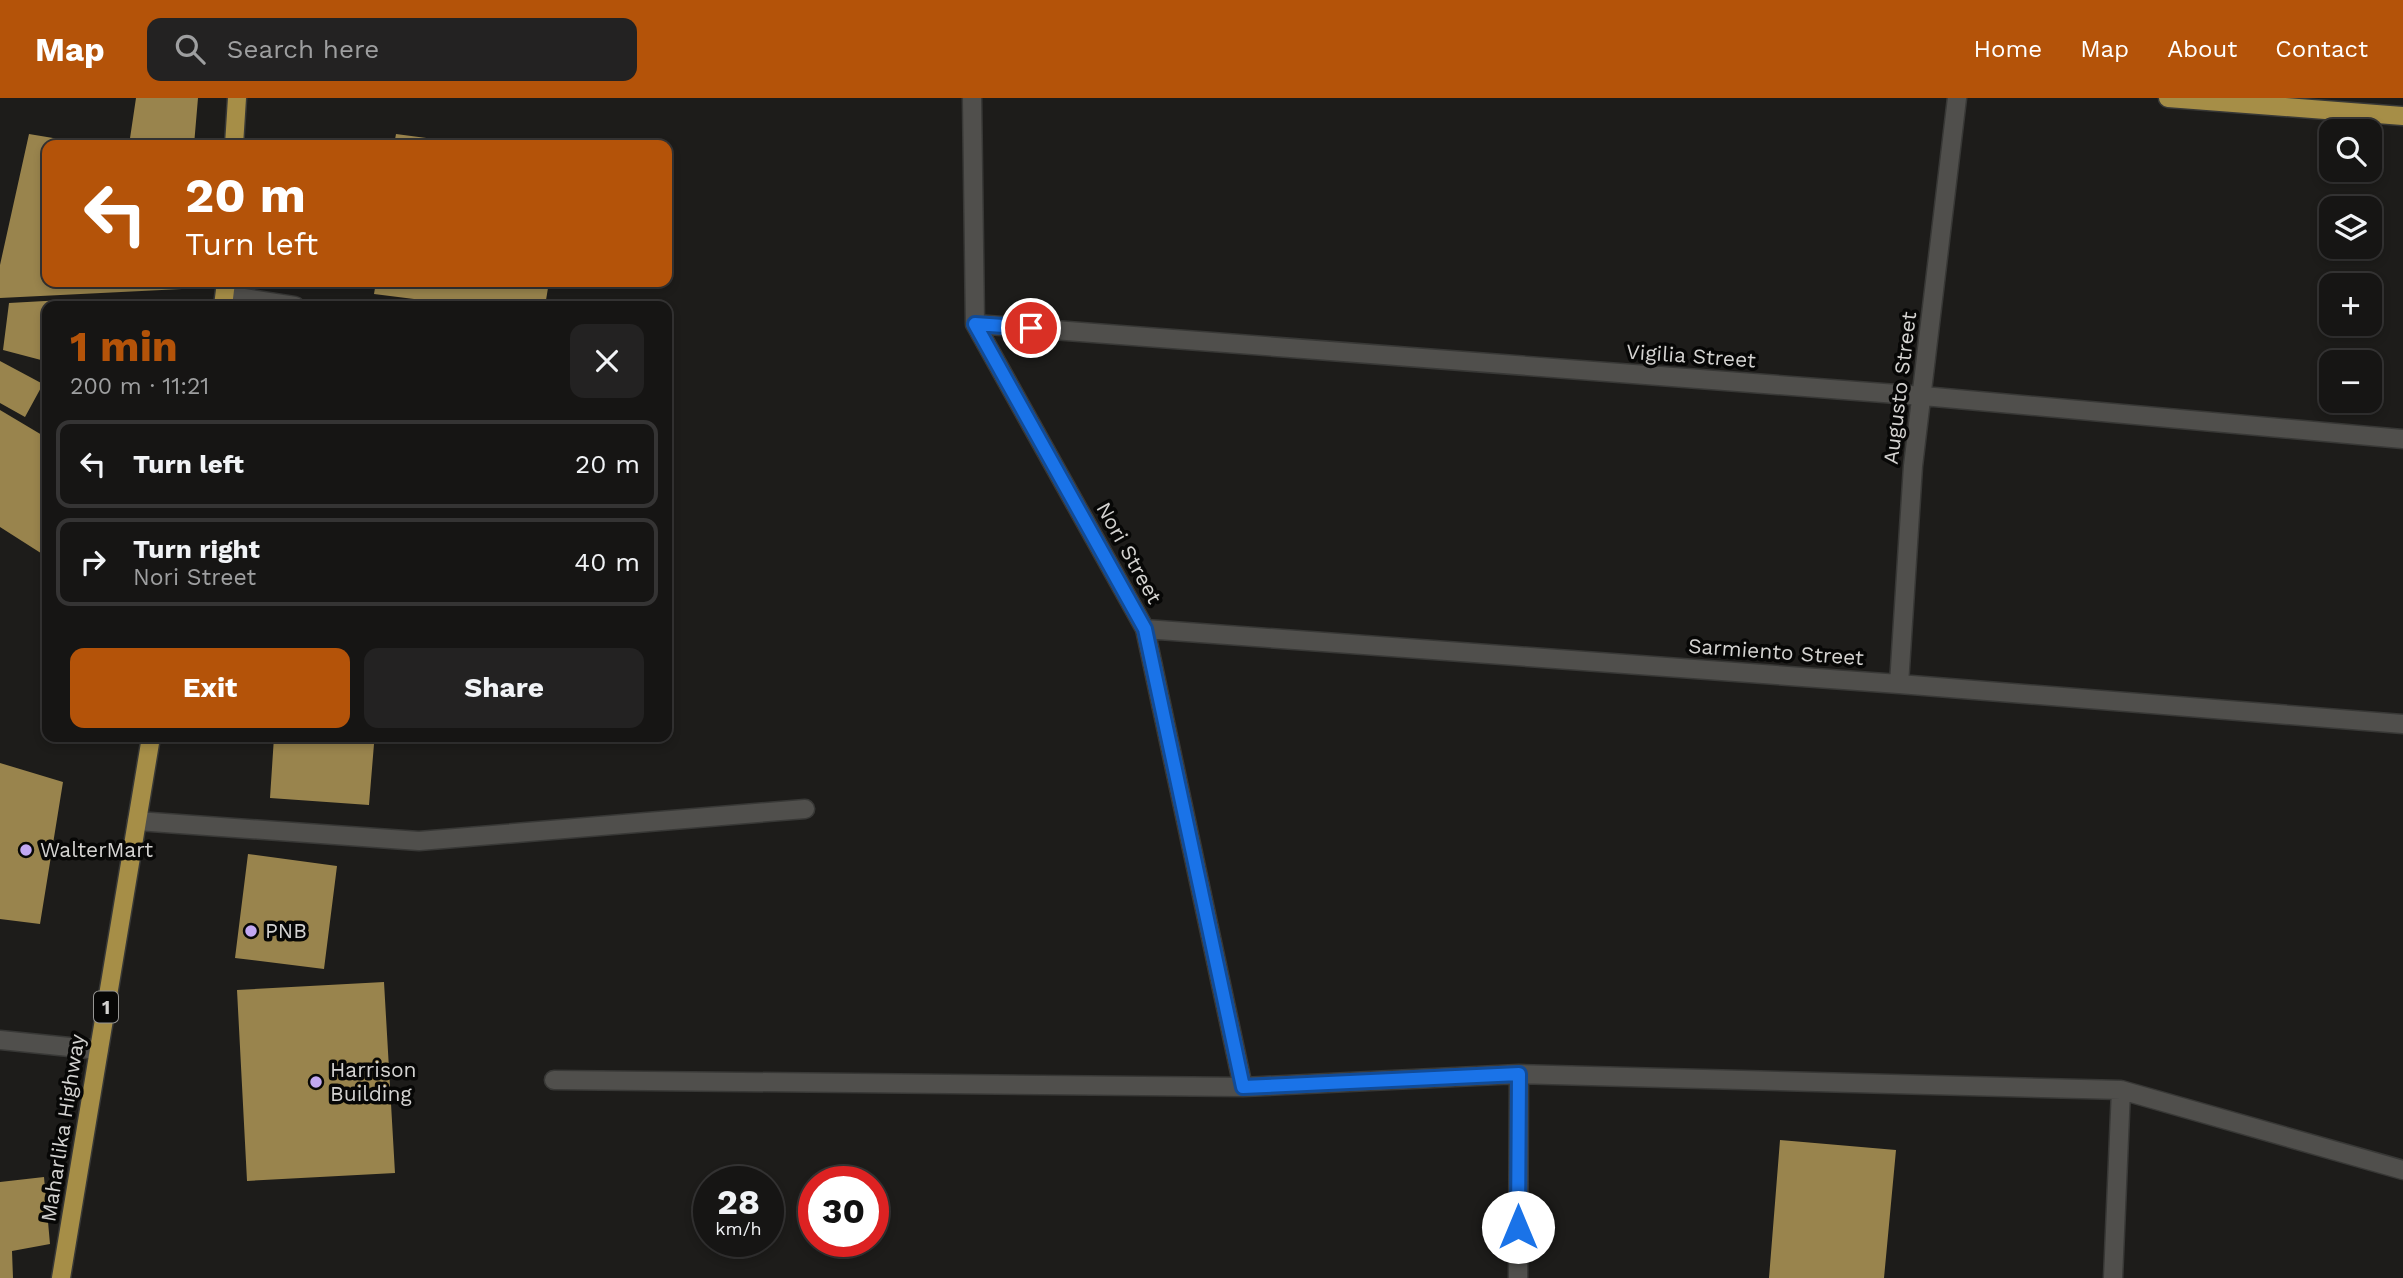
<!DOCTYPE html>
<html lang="en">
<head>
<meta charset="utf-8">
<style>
	:root { --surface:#161514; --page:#232222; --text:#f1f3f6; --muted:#9e9fa0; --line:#353434; --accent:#b45309 }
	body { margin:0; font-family:"Work Sans",sans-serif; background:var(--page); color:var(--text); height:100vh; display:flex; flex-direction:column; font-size:26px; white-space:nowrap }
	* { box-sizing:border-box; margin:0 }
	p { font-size:23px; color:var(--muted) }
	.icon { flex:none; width:38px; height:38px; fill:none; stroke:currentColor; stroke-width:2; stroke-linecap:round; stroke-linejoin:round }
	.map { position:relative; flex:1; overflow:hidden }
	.side { position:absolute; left:42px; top:203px; width:630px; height:441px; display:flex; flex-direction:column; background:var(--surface); border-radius:14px; box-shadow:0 4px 10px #0003,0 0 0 2px var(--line) }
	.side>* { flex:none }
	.banner { position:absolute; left:42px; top:42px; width:630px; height:147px; border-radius:14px; box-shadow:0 4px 10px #0003,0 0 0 2px var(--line); background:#b45309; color:#fff; overflow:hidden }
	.fabs { position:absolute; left:2319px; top:21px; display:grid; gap:14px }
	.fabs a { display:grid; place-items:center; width:63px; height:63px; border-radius:14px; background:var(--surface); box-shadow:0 4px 10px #0003,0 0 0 2px var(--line); font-size:35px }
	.speed { position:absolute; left:693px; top:1068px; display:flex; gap:14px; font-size:35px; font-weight:700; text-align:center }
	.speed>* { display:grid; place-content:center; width:91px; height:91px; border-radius:50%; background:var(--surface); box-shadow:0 4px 10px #0003,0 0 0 2px var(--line); line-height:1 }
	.speed small { font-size:18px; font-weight:400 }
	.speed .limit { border:10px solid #d22; background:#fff; color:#111 }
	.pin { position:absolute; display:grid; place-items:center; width:60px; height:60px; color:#fff; margin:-30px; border:4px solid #fff; border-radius:50%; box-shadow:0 2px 7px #0007 }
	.me { position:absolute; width:77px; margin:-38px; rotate:0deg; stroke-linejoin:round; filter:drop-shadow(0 0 5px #0008) }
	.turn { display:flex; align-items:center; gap:24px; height:147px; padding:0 28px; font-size:32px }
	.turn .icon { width:91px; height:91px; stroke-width:2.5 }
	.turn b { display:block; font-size:49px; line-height:60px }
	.round { display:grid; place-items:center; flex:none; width:74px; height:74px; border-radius:14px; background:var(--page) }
	.summary { display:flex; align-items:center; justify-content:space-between; height:119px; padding:0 28px }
	h1 { font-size:42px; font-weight:700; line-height:52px; color:var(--accent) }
	.cta { display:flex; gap:14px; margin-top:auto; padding:14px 28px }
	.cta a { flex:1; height:80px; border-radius:14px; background:var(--accent); color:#fff; font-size:28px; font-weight:700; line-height:80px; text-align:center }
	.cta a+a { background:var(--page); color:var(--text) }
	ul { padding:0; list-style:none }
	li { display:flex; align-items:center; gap:21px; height:88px; margin:0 14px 10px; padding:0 14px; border:4px solid var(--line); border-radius:14px }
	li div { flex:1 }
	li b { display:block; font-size:26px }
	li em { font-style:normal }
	header { display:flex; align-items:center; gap:42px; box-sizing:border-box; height:98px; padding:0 35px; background:var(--accent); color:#fff }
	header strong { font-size:33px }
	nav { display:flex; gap:38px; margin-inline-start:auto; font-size:24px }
	.search { width:490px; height:63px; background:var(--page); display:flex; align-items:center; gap:18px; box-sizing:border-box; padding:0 24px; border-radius:14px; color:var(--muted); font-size:26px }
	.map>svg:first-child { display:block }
</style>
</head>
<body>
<header>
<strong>Map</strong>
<div class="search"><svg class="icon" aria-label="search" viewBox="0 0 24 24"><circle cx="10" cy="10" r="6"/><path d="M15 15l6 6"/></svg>Search here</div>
<nav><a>Home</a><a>Map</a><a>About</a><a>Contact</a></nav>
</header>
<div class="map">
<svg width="2403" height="1180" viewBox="0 0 2403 1180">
	<rect width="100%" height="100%" fill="#1d1c1a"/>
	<path fill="#99844d" d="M 136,0 L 198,0 L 194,47 L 129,47 Z
		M 29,36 L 89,46 L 47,47 L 47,184 L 183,184 L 182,191 L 0,200 L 0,167 Z
		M 396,36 L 472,46 L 472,47 L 394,47 Z
		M 376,184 L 549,184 L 545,208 L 470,208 L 374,196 Z
		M 63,202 L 108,206 L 107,208 L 47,208 L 47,278 L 41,262 L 3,252 L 9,205 Z
		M 0,263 L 43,286 L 25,319 L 0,305 Z
		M 0,312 L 47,340 L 47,459 L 0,429 Z
		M 274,639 L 374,646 L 369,707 L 270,700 Z
		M 0,665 L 63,684 L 40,826 L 0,821 Z
		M 248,756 L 337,768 L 324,871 L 235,860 Z
		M 384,884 L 395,1075 L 247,1083 L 237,892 Z
		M 1780,1042 L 1896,1052 L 1884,1180 L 1769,1180 Z
		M 44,1079 L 50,1146 L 12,1153 L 13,1180 L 0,1180 L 0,1084 Z"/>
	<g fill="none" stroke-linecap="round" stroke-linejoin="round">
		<defs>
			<path id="minor" d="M 972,0 L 975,226 L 1145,531 L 1243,989
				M 225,197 L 295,208
				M 975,226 L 1923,298 L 2403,341
				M 1145,531 L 1899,586 L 2403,626
				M 1899,586 L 1913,368 L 1957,0
				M 137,723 L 419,743 L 805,711
				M 0,942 L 99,952
				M 554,982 L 1243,989 L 1519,976 L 2121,992 L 2403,1072
				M 1518,1180 L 1519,976
				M 2113,1180 L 2121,992"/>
			<path id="major" d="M 2168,0 L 2403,18
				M 234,47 L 237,0
				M 223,208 L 226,184
				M 61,1180 L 151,639"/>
		</defs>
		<use href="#minor" stroke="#383836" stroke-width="21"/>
		<use href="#major" stroke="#383836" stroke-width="21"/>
		<use href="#minor" stroke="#504f4c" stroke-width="18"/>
		<use href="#major" stroke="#a68e47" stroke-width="18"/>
	</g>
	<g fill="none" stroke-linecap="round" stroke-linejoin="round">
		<defs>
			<path id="route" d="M 1031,230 L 975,226 L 1145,531 L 1243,989 L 1519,976 L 1518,1129"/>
		</defs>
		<use href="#route" stroke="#114b97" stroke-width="18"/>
		<use href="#route" stroke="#1a73e8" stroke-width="12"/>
	</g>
	<g fill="#c2a8f2" stroke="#070706" stroke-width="2.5">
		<circle cx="26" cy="752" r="7"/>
		<circle cx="251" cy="833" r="7"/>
		<circle cx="316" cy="984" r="7"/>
	</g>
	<g text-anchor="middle" stroke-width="7" stroke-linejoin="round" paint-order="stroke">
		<rect fill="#070706" stroke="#969694" stroke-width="2" x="94" y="893.5" width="24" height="31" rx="5"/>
		<g font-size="19" font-weight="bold" fill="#d4d3d1">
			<text x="106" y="916">1</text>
		</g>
		<g font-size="21" fill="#d4d3d1" stroke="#070706">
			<text transform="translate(1691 258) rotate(4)" y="7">Vigilia Street</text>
			<text transform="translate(1900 290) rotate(-83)" y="7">Augusto Street</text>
			<text transform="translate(1129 455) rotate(61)" y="7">Nori Street</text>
			<text transform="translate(1776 554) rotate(4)" y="7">Sarmiento Street</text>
			<text transform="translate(63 1030) rotate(-81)" y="7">Maharlika Highway</text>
		</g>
		<g font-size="21" fill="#d4d3d1" stroke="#070706" text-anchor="start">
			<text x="40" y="759">WalterMart</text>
			<text x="265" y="840">PNB</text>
			<text x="330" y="979">Harrison<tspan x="330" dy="24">Building</tspan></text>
		</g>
	</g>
</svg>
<div class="fabs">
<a><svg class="icon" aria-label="search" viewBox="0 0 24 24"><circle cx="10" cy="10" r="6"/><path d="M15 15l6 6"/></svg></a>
<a><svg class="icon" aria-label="layers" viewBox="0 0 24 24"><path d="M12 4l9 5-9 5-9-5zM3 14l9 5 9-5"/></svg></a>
<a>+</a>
<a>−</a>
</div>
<div class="speed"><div>28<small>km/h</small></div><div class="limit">30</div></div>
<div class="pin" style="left:1031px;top:230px;background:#d93025"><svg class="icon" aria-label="arrive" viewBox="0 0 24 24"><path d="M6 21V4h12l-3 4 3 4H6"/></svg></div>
<svg class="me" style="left:1518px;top:1129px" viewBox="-20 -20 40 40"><circle r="19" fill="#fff"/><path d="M0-13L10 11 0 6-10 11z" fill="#1a73e8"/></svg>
<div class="banner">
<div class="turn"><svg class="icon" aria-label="left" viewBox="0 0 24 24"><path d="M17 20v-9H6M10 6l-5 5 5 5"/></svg><div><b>20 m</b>Turn left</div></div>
</div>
<section class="side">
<div class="summary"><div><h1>1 min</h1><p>200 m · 11:21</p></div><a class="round"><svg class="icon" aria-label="close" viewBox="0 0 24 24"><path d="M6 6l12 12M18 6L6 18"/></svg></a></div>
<ul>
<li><svg class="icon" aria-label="left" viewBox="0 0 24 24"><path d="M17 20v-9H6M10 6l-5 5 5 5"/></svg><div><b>Turn left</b></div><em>20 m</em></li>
<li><svg class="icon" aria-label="right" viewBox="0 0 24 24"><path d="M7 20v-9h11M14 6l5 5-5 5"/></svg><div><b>Turn right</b><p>Nori Street</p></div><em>40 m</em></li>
</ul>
<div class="cta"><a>Exit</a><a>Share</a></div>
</section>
</div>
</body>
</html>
